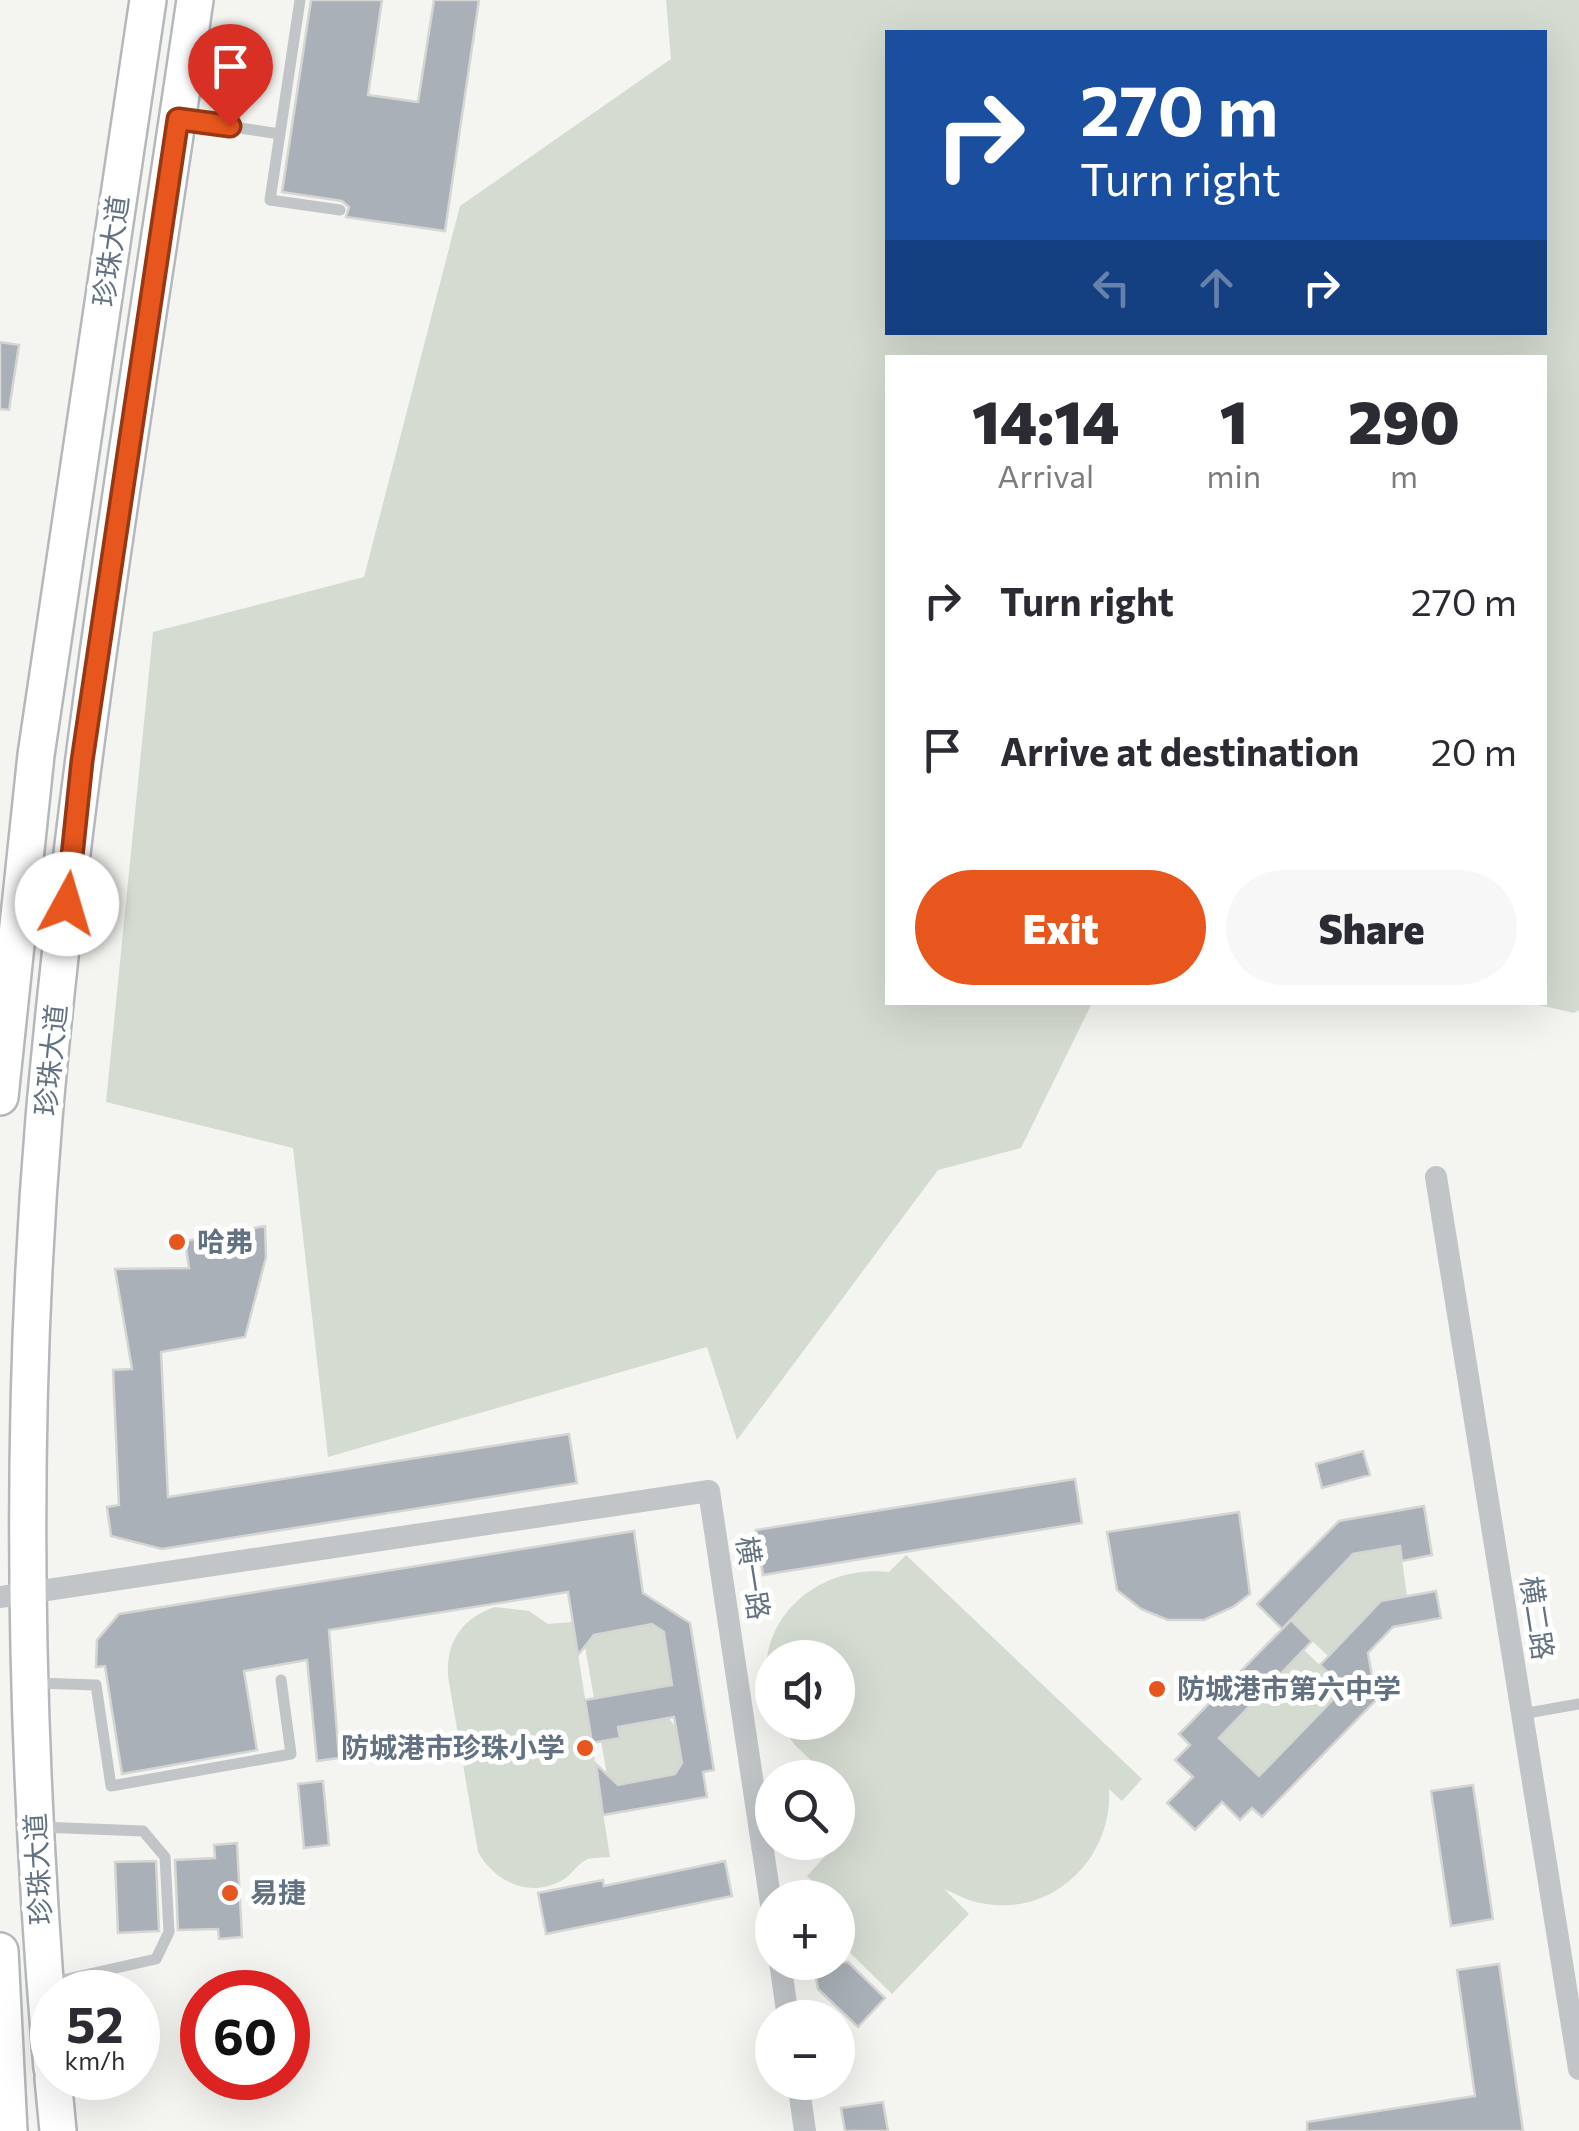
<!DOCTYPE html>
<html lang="en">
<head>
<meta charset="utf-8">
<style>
	:root { --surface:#fff; --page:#f7f7f7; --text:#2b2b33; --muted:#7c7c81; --accent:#e7561d }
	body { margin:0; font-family:Commissioner,"Noto Sans SC",sans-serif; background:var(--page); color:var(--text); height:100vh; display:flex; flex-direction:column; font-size:38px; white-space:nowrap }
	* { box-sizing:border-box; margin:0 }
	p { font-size:32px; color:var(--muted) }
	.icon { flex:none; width:55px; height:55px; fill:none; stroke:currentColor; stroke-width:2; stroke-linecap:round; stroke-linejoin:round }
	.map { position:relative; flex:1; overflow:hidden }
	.details { position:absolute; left:885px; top:355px; width:662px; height:650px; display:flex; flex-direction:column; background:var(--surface); border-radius:0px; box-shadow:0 10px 40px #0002 }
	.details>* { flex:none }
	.hud { position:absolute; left:885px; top:30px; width:662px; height:305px; border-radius:0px; box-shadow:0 10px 40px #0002; background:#1a4fa0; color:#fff; overflow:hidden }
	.buttons { position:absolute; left:755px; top:1640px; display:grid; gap:20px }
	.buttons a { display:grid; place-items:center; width:100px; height:100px; border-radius:50%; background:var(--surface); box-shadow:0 10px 40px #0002; font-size:50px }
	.speed { position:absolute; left:30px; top:1970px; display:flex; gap:20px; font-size:50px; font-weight:700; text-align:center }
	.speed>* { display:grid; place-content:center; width:130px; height:130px; border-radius:50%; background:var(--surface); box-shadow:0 10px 40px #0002; line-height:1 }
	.speed small { font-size:25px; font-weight:400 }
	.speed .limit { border:15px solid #d22; background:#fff; color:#111 }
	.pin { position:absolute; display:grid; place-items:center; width:85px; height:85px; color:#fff; margin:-102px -42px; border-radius:50% 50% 50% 0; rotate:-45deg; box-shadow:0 0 10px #0007 }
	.pin .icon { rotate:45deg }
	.me { position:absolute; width:110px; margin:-55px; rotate:6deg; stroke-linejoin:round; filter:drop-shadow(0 0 8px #0008) }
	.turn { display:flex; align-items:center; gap:35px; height:210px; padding:0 30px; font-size:45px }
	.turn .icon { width:130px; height:130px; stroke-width:2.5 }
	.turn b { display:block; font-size:70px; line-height:85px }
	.lanes { display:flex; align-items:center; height:95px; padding:0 30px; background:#0003; justify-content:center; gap:50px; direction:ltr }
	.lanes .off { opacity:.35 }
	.eta { display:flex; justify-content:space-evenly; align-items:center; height:170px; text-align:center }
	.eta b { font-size:60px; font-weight:800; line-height:70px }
	.action { display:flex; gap:20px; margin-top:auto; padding:20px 30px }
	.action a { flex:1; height:115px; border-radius:60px; background:var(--accent); color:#fff; font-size:40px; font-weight:800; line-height:115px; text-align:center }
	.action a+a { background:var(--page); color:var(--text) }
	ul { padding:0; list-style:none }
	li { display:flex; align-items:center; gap:30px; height:150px; padding:0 30px }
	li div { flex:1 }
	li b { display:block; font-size:38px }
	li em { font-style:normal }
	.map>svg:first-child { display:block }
</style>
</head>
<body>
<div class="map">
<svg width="1579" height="2131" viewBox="0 0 1579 2131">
	<rect width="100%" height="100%" fill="#f4f4f0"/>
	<path fill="#d4dbd1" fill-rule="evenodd" d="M 666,0 L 1579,0 L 1579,1010 L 1574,1013 L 1530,1003 L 1545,1002 L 1545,358 L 888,358 L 888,1002 L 1092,1003 L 1021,1148 L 938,1170 L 737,1440 L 707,1347 L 328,1457 L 293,1148 L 106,1102 L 153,632 L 364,577 L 460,206 L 671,59 ZM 888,32 L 1545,32 L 1545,332 L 888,332 Z
		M 1400,1545 L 1407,1596 L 1381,1601 L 1328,1656 L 1290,1620 L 1353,1554 Z
		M 906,1555 L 1142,1779 L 1122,1801 L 1109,1789 C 1113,1859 1051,1918 981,1903 C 968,1901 956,1894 944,1889 L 969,1914 L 892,1994 L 838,1941 L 838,1918 L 843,1911 L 838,1905 L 838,1898 L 829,1897 L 807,1876 L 827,1854 L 816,1843 L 838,1842 L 838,1778 L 828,1777 L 794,1744 L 779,1723 L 838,1722 L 838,1658 L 772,1658 L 772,1707 C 746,1628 811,1564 889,1572 Z
		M 495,1607 L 529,1611 L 548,1624 L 573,1622 L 610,1857 C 603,1858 591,1857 586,1860 C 577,1864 571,1876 561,1881 C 529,1898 495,1882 478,1852 L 448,1676 C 446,1642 462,1618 495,1607 Z
		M 653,1624 L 664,1632 L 672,1685 L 594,1698 L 585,1646 L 594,1635 Z
		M 1304,1650 L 1344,1688 L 1255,1780 L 1215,1741 Z
		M 669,1718 L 675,1727 L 682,1763 L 675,1774 L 618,1785 L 607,1775 L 601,1741 L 620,1738 L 618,1727 Z"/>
	<path fill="#a9b0b7" stroke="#d5d5d3" stroke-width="2.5" d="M 311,0 L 382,0 L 368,95 L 418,102 L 434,0 L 479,0 L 445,231 L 346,217 L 349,207 L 342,201 L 282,192 Z
		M 0,342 L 19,345 L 9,410 L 0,409 Z
		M 265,1226 L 266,1257 L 245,1337 L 161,1352 L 168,1497 L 569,1434 L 577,1483 L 162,1549 L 111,1536 L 107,1507 L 119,1505 L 113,1370 L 132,1369 L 115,1269 L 189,1268 L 185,1241 Z
		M 1363,1451 L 1370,1475 L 1322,1488 L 1316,1464 Z
		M 1075,1479 L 1082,1523 L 763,1575 L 756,1530 Z
		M 1424,1506 L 1432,1555 L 1402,1561 L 1400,1546 L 1353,1554 L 1282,1629 L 1257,1604 L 1339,1521 Z
		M 1239,1512 L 1250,1594 L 1233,1607 L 1204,1620 L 1168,1620 L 1141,1609 L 1117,1590 L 1107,1532 Z
		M 634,1531 L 643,1593 L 690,1623 L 714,1770 L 703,1772 L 707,1797 L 603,1815 L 596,1764 L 618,1785 L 675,1774 L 682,1763 L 674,1717 L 618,1727 L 620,1738 L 592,1743 L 585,1700 L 672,1685 L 665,1640 L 664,1632 L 652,1624 L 594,1635 L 578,1655 L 568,1592 L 329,1630 L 339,1758 L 317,1761 L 307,1660 L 244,1671 L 257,1750 L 122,1774 L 105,1666 L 96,1667 L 97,1640 L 119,1614 Z
		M 1436,1591 L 1441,1618 L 1393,1627 L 1368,1653 L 1376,1700 L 1262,1817 L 1252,1808 L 1240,1820 L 1222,1802 L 1195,1830 L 1167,1803 L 1193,1777 L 1175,1760 L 1190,1745 L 1179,1734 L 1291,1620 L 1312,1641 L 1219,1738 L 1259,1776 L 1344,1688 L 1320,1665 L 1381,1601 Z
		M 323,1781 L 329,1845 L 304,1848 L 298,1784 Z
		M 1473,1785 L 1493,1919 L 1451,1926 L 1431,1791 Z
		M 237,1843 L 242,1937 L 219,1939 L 218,1929 L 178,1930 L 175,1860 L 215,1858 L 214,1845 Z
		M 156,1861 L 159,1931 L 118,1933 L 115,1862 Z
		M 725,1861 L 732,1896 L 546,1934 L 538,1893 L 603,1880 L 604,1886 Z
		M 813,1962 L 848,1962 L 885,1998 L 858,2027 L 818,1989 Z
		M 1499,1964 L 1523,2131 L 1307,2131 L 1307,2122 L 1475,2096 L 1457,1970 Z
		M 883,2102 L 888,2131 L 845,2131 L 841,2108 Z"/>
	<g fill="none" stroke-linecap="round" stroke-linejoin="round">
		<defs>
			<path id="primary" d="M 0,1097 L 36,755 L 148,0
				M 0,1951 L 9,2131
				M 52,2068 C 25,1755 18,1432 44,1118 C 77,743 141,372 195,0
				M 53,2078 L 58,2131"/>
		</defs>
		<use href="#primary" stroke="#b4b8bc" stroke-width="40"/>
		<path stroke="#c1c5c8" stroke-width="11" d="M 300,0 L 270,200 L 340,210
			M 180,119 L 280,134
			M 36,1683 L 96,1685 L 111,1786 L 291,1754 L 281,1680
			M 1522,1714 L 1579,1704
			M 40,1827 L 143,1831 L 165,1857 L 169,1932 L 156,1959 L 49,1983"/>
		<path stroke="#c1c5c8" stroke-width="22" d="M 1436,1177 L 1579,2069
			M 0,1597 L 709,1491 L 772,1911
			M 780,1962 L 788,2018
			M 798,2082 L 805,2131"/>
		<use href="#primary" stroke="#fff" stroke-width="35"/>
	</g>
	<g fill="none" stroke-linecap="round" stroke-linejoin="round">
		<defs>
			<path id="route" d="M 67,904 L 82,761 L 178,119 L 230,126"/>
		</defs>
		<use href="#route" stroke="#963813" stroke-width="25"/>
		<use href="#route" stroke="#e7561d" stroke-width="18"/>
	</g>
	<g fill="#e7561d" stroke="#fff" stroke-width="4">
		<circle cx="177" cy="1242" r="10"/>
		<circle cx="1157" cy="1689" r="10"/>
		<circle cx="585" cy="1748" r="10"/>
		<circle cx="230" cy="1893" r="10"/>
	</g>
	<g text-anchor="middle" stroke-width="10" stroke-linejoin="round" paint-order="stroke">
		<g font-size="28" fill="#627282" stroke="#fff">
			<text transform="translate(111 251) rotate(-82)" y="10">珍珠大道</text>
			<text transform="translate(51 1060) rotate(-84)" y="10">珍珠大道</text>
			<text transform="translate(753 1578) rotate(81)" y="10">横一路</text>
			<text transform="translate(1537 1618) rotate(81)" y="10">横二路</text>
			<text transform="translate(38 1869) rotate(-93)" y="10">珍珠大道</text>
		</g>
		<g font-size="28" font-weight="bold" fill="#627282" stroke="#fff" text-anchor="start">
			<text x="197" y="1252">哈弗</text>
			<text x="1177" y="1699">防城港市第六中学</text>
			<text x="565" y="1758" text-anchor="end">防城港市珍珠小学</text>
			<text x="250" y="1903">易捷</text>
		</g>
	</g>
</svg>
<div class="buttons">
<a><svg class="icon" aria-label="sound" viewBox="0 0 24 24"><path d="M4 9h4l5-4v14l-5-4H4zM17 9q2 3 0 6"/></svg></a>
<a><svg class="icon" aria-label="search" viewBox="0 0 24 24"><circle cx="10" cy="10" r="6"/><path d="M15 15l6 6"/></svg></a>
<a>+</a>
<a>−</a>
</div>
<div class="speed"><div>52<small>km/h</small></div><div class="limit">60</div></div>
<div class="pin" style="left:230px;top:126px;background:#d93025"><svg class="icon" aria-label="arrive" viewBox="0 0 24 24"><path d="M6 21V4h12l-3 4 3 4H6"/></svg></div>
<svg class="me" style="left:67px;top:904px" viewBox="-20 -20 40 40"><circle r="19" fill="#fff"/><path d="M0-13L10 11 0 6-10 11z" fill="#e7561d"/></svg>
<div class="hud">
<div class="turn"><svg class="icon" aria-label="right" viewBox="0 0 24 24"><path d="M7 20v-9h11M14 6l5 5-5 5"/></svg><div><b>270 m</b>Turn right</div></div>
<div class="lanes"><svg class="icon off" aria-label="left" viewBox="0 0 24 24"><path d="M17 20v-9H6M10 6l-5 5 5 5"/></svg><svg class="icon off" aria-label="ahead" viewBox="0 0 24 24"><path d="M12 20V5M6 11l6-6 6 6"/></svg><svg class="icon" aria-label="right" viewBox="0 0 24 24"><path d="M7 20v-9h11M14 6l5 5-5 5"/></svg></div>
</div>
<section class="details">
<div class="eta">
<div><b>14:14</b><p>Arrival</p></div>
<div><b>1</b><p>min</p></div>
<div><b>290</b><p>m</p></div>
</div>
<ul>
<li><svg class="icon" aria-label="right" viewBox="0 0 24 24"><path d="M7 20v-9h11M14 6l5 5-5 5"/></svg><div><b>Turn right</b></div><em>270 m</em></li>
<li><svg class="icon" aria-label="arrive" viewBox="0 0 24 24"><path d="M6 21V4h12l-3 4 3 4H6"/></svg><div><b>Arrive at destination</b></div><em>20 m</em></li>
</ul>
<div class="action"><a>Exit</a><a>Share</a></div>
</section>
</div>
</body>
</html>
